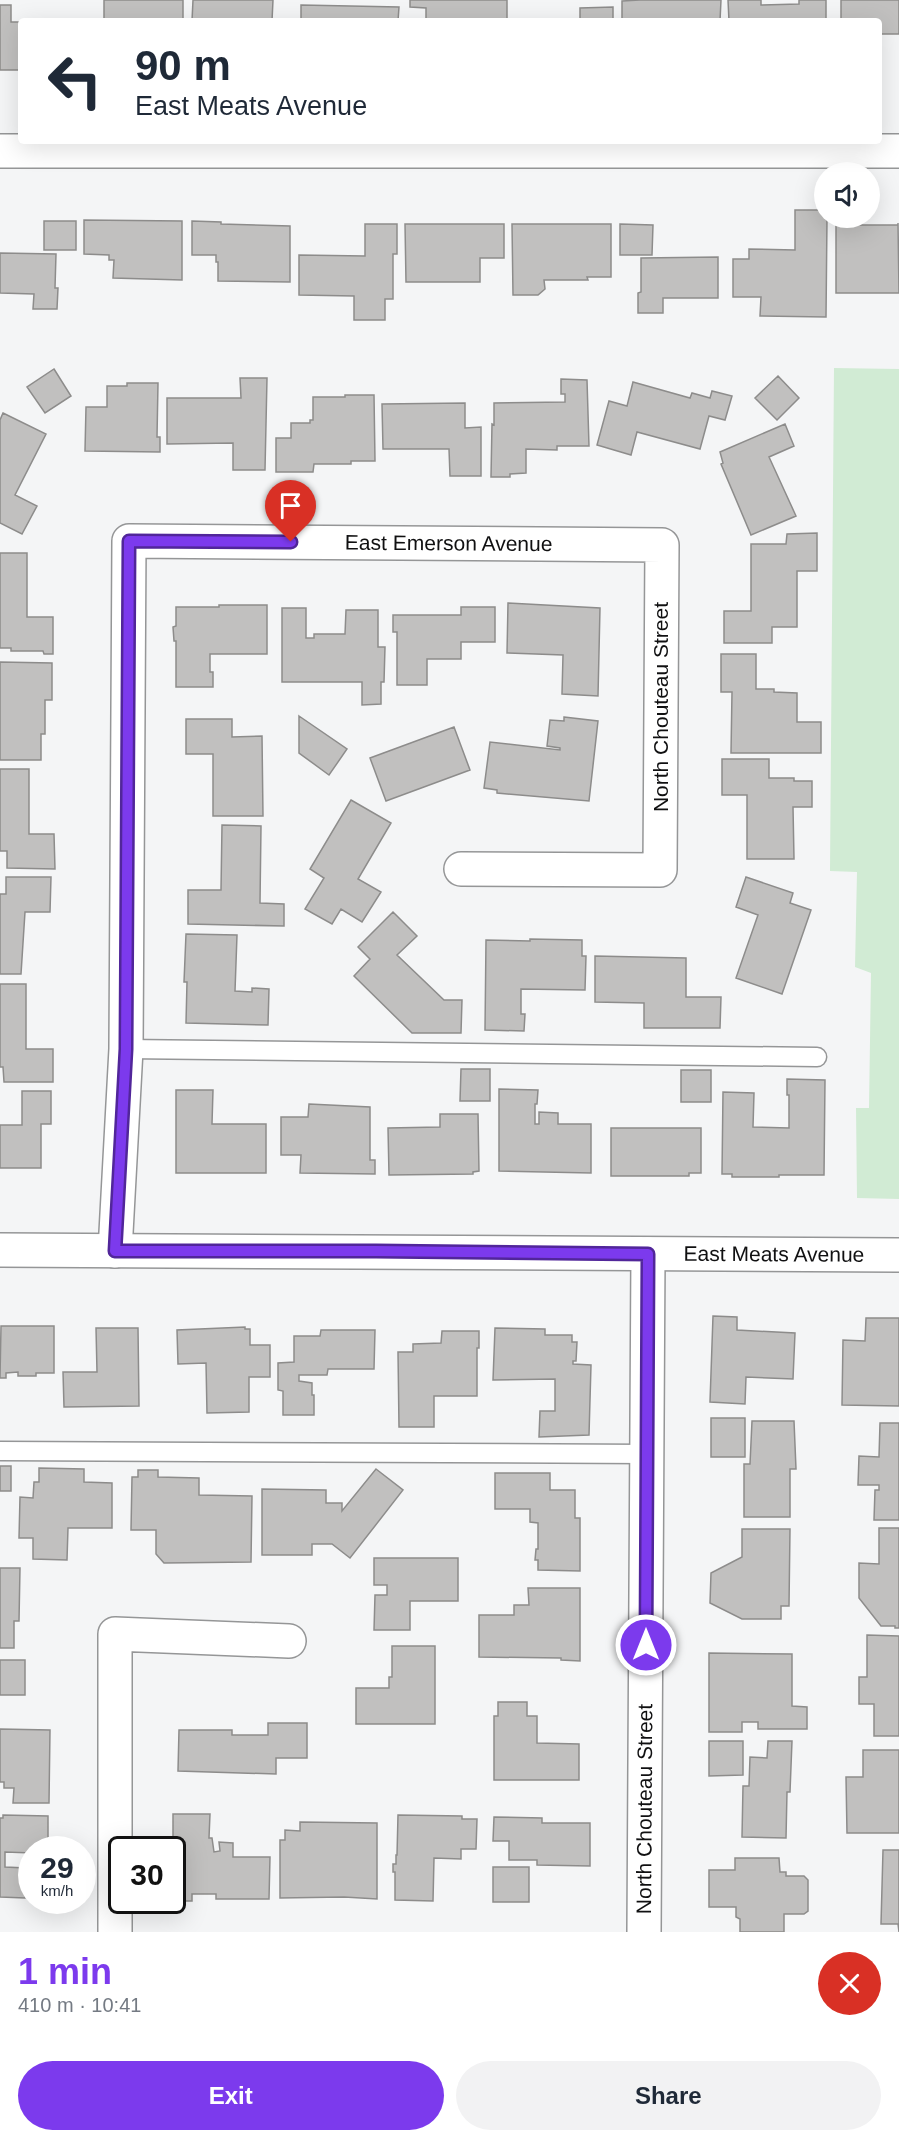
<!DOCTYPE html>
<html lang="en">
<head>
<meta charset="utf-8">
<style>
	:root { --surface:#fff; --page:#f2f2f3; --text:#1f2937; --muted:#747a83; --accent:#7c3aed }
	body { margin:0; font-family:Arial,sans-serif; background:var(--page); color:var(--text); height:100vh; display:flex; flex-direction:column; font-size:22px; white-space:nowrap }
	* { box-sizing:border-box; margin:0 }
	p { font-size:20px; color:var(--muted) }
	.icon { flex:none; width:33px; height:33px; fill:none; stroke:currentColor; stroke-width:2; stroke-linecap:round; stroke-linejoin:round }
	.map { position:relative; height:1932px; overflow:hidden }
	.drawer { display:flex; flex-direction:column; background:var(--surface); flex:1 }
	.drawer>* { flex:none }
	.guide { position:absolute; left:18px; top:18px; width:864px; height:126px; border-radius:6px; box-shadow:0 6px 24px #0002; background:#fff; color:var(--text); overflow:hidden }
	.controls { position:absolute; left:814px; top:162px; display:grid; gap:12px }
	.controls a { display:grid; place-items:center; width:66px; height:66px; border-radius:50%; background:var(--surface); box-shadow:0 6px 24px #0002; font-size:30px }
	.speed { position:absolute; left:18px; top:1836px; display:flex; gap:12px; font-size:30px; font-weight:700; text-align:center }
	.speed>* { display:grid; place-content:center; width:78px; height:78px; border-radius:50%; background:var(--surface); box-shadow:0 6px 24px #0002; line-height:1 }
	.speed small { font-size:15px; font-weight:400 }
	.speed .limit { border:3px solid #111; border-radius:9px; background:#fff; color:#111 }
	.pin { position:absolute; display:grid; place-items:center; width:51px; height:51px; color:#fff; margin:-62px -26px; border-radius:50% 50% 50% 0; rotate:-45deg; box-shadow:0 0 6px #0007 }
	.pin .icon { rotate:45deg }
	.me { position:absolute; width:66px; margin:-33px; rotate:0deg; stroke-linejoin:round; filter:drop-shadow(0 0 4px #0008) }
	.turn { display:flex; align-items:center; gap:21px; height:126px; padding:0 18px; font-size:27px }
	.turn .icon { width:78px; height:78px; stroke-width:2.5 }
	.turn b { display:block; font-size:42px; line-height:51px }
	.round { display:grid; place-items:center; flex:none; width:63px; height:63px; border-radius:32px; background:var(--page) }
	.head { display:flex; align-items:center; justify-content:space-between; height:102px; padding:0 18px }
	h1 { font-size:36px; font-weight:700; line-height:45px; color:var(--accent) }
	.action { display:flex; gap:12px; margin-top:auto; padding:12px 18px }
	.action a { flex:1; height:69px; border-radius:36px; background:var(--accent); color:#fff; font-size:24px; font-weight:700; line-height:69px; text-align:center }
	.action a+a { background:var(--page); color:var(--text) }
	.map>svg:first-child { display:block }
</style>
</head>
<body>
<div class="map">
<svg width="899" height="1932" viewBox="0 0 899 1932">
	<rect width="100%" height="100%" fill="#f4f5f6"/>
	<path fill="#d1ebd4" d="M 834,368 L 899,369 L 899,1199 L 857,1198 L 856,1108 L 869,1108 L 871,973 L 855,967 L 857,872 L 830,871 Z"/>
	<path fill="#c1c0bf" stroke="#8d8c8b" stroke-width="1.5" d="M 104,0 L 183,0 L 183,21 L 104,21 Z
		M 193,0 L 273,0 L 272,21 L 192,21 Z
		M 410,0 L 507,0 L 507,21 L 426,21 L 426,8 L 410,7 Z
		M 640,0 L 721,0 L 720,21 L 622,21 L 622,1 Z
		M 728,0 L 761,0 L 761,5 L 799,4 L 799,0 L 826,0 L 826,21 L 729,21 Z
		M 841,0 L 899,0 L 899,34 L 879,34 L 879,21 L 841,21 Z
		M 0,5 L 11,5 L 11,22 L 21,22 L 21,70 L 0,70 Z
		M 301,5 L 399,7 L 398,21 L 301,21 Z
		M 613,7 L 613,21 L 580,21 L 580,8 Z
		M 795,210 L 825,210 L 825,218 L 827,218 L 826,317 L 760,316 L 761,297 L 733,297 L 733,259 L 749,259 L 749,249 L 795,250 Z
		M 84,220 L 182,221 L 182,280 L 113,278 L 114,260 L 109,260 L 109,255 L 84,254 Z
		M 44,221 L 76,221 L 76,250 L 44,250 Z
		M 192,221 L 221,222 L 221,224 L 290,226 L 290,282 L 218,281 L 218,262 L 216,262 L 216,255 L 192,255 Z
		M 898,223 L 899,293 L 836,293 L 836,225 L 898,225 Z
		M 365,224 L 397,224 L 397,254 L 393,254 L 393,299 L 385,299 L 385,320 L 354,320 L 354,296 L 299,295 L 299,255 L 365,256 Z
		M 405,224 L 504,224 L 504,258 L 480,258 L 480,282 L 406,282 Z
		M 512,224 L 611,224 L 611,277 L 587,277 L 588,280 L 544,280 L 545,289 L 538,295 L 513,295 Z
		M 620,224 L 653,225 L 652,255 L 620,255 Z
		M 0,253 L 56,254 L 55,288 L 58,288 L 57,309 L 33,309 L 34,294 L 0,293 Z
		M 718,257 L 718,298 L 663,298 L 663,313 L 638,313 L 638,293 L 641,292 L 641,258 Z
		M 54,369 L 71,396 L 45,413 L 27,387 Z
		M 778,376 L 799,398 L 777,420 L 755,398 Z
		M 240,378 L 267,378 L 265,470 L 233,470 L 233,443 L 167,444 L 167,398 L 241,398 Z
		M 561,379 L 587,380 L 589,446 L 557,446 L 557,450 L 526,449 L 526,473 L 510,474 L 510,477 L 491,477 L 492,424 L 494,425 L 494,403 L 565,402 L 565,394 L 561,394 Z
		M 633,382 L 690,398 L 692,393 L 710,398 L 712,391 L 732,396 L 725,420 L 709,416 L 700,449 L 637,432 L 631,455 L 597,445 L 609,401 L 627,406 Z
		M 127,383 L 158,383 L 157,437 L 160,437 L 160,452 L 85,451 L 86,407 L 107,407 L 107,386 L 127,386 Z
		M 345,395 L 374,395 L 375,461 L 351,461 L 351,464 L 314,464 L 313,472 L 276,472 L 276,438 L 291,438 L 291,423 L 310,423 L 310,420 L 313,420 L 313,397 L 345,397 Z
		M 465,403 L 465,428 L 481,427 L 481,476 L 450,476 L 449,449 L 383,449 L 382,404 Z
		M 3,413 L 46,434 L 15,495 L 37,506 L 22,534 L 0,523 L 0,420 Z
		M 785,424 L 794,446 L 769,457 L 796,516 L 751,535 L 721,464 L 723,463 L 720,452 Z
		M 817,533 L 817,571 L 797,571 L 797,627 L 772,627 L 772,643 L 724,643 L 724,611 L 751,611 L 751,544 L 786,544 L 787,534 Z
		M 0,553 L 27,553 L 27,617 L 53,617 L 53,654 L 44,654 L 43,651 L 11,651 L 11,648 L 0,648 Z
		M 508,603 L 600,608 L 598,696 L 562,694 L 563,655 L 507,653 Z
		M 219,605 L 267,605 L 267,654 L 210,654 L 210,672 L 213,672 L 213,687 L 176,687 L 176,641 L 174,641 L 173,627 L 176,626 L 176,607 L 219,607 Z
		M 461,607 L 495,607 L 495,642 L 461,642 L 461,659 L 427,659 L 427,685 L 397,685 L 397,632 L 393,632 L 393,615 L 461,615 Z
		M 282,608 L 306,608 L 306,638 L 314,638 L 314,634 L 345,634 L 346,610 L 378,610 L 378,647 L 385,647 L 384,682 L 381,682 L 381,704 L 362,705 L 362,682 L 282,682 Z
		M 721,654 L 756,654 L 756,689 L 774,689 L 774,692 L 797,693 L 797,722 L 821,722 L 821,753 L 731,753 L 732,692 L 721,692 Z
		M 0,662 L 52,663 L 52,700 L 45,700 L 45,734 L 41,734 L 41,760 L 0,760 Z
		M 299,716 L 347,749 L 329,775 L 299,753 Z
		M 564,717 L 598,721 L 589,801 L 497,793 L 497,790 L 484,788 L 490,742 L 560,750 L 560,748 L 547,746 L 550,720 L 564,721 Z
		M 186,719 L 232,719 L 232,737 L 262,736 L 263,816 L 213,816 L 213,754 L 186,754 Z
		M 454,727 L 470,770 L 386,801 L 370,758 Z
		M 722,759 L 769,759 L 769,778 L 794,778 L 794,781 L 812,781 L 812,807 L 793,807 L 794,859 L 747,859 L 747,795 L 722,795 Z
		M 0,769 L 29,769 L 29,834 L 54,834 L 55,869 L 7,868 L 7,851 L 0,851 Z
		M 351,800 L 391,823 L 358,879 L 381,892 L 362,922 L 341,909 L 332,924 L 305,909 L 324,878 L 310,869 Z
		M 222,825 L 261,826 L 260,903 L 284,904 L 284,926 L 188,924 L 188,890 L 221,890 Z
		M 6,877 L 51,877 L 50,912 L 25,912 L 21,974 L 0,974 L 0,894 L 6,894 Z
		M 746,877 L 793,893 L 790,903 L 811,910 L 782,994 L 736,978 L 758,915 L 736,907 Z
		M 393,912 L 417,936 L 397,955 L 444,1000 L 462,1000 L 461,1033 L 412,1033 L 354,976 L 370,959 L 358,947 Z
		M 186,934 L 237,935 L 235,991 L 252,992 L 252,988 L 269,989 L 268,1025 L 186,1023 L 187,982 L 184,982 Z
		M 530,939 L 582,940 L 582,956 L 586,956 L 585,990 L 521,989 L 521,1014 L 525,1014 L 524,1031 L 485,1030 L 486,940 L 530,941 Z
		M 595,956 L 686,958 L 686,997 L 721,997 L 720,1028 L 644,1028 L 644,1003 L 595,1002 Z
		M 0,984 L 26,984 L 26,1049 L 53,1049 L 53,1082 L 4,1082 L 3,1067 L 0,1067 Z
		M 461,1069 L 490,1069 L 490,1101 L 460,1101 Z
		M 681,1070 L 711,1070 L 711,1102 L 681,1102 Z
		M 787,1079 L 825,1080 L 824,1175 L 779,1175 L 779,1177 L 732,1177 L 732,1174 L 722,1174 L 723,1092 L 754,1093 L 753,1127 L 789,1128 L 789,1095 L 787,1095 Z
		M 499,1089 L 538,1090 L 537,1104 L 535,1104 L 535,1124 L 539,1124 L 539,1112 L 558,1113 L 558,1124 L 591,1124 L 591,1173 L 499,1171 Z
		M 176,1090 L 213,1090 L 212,1124 L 266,1124 L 266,1173 L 176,1173 Z
		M 22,1091 L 51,1091 L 51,1124 L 41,1124 L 41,1168 L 0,1168 L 0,1125 L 22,1125 Z
		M 309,1104 L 370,1107 L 370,1160 L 375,1160 L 375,1174 L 300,1173 L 301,1155 L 281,1155 L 281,1117 L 308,1117 Z
		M 440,1114 L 478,1114 L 479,1171 L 473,1172 L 473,1174 L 389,1175 L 388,1128 L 440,1127 Z
		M 611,1128 L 701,1128 L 701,1173 L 689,1173 L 689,1176 L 611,1176 Z
		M 713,1316 L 737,1317 L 737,1330 L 795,1333 L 793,1379 L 746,1377 L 745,1404 L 710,1402 Z
		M 866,1318 L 899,1318 L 899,1406 L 842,1405 L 843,1340 L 865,1341 Z
		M 1,1326 L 54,1326 L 54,1373 L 36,1373 L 36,1376 L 18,1376 L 18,1372 L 6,1373 L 6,1378 L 0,1378 Z
		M 245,1327 L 245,1329 L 250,1329 L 250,1345 L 270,1345 L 270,1377 L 249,1377 L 249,1412 L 207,1413 L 206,1363 L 178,1364 L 177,1330 Z
		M 96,1328 L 138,1328 L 139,1406 L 64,1407 L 63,1372 L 97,1372 Z
		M 495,1328 L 545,1329 L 545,1335 L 572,1335 L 572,1342 L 577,1342 L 576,1361 L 573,1361 L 573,1364 L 591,1365 L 589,1435 L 539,1437 L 540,1411 L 555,1411 L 555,1379 L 493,1380 Z
		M 321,1330 L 375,1330 L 374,1369 L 328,1369 L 327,1375 L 299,1375 L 299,1381 L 312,1383 L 312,1395 L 314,1395 L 314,1415 L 283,1415 L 283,1391 L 278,1390 L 278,1363 L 294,1362 L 294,1336 L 320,1336 Z
		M 442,1331 L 479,1331 L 479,1348 L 477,1348 L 477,1396 L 434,1396 L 434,1427 L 399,1427 L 398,1352 L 413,1352 L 413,1344 L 441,1343 Z
		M 711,1418 L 745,1418 L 745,1457 L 711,1457 Z
		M 752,1421 L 794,1421 L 796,1469 L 790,1469 L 790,1517 L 744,1517 L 744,1464 L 750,1464 Z
		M 880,1423 L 899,1423 L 899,1520 L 874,1520 L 875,1490 L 879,1490 L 879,1485 L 858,1485 L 859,1456 L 879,1457 Z
		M 0,1466 L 11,1466 L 11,1491 L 0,1491 Z
		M 39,1468 L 84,1469 L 84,1482 L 112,1483 L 112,1528 L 68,1528 L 67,1560 L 33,1559 L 33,1538 L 19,1538 L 20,1497 L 33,1498 L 34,1482 L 39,1482 Z
		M 376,1469 L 403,1490 L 350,1558 L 332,1544 L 312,1544 L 312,1555 L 262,1555 L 262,1489 L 326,1490 L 326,1503 L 342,1503 L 342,1511 Z
		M 138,1470 L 158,1470 L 158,1477 L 199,1478 L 199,1495 L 252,1496 L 251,1562 L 164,1563 L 156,1554 L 156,1530 L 131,1530 L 132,1477 L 138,1477 Z
		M 495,1473 L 550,1473 L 550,1490 L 575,1490 L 575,1518 L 580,1518 L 580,1571 L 538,1570 L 538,1560 L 535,1560 L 536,1549 L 538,1549 L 538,1523 L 530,1522 L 530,1509 L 495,1509 Z
		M 879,1528 L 899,1528 L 899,1628 L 895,1628 L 895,1626 L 881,1626 L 859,1598 L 859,1563 L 879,1564 Z
		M 742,1529 L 790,1529 L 789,1606 L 781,1606 L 781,1619 L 742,1619 L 710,1603 L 711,1573 L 742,1557 Z
		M 374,1558 L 458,1558 L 458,1601 L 410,1601 L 410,1630 L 374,1630 L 375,1595 L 387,1595 L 387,1585 L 374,1585 Z
		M 0,1568 L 20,1568 L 19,1621 L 14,1621 L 14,1648 L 0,1648 Z
		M 528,1588 L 580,1588 L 580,1661 L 561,1660 L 561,1658 L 479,1657 L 479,1615 L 514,1615 L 514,1605 L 529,1605 Z
		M 867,1635 L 899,1636 L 899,1736 L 874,1736 L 874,1704 L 859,1704 L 859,1677 L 867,1677 Z
		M 392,1646 L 435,1646 L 435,1724 L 356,1724 L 356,1688 L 389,1688 L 389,1677 L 392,1677 Z
		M 709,1653 L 792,1654 L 792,1706 L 807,1707 L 807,1729 L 758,1729 L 758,1722 L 742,1722 L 742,1732 L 709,1732 Z
		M 0,1660 L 25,1660 L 25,1695 L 0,1695 Z
		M 498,1702 L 527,1702 L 527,1716 L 537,1716 L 537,1743 L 579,1744 L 579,1780 L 494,1780 L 494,1716 L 498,1716 Z
		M 268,1723 L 307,1723 L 307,1758 L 276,1758 L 276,1774 L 178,1771 L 179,1730 L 232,1730 L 232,1735 L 268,1735 Z
		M 0,1729 L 50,1730 L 49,1803 L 13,1803 L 14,1788 L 4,1788 L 4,1782 L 0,1782 Z
		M 709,1741 L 743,1741 L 743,1775 L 709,1776 Z
		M 768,1741 L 792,1741 L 790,1792 L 787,1792 L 786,1838 L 742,1837 L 743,1786 L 749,1786 L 750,1757 L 767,1758 Z
		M 863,1750 L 899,1750 L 899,1833 L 847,1833 L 846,1777 L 863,1777 Z
		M 173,1814 L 210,1814 L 209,1838 L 212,1838 L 214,1852 L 220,1851 L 219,1842 L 233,1843 L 233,1857 L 270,1857 L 269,1899 L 216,1899 L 216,1894 L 192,1894 L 192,1901 L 173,1901 Z
		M 3,1815 L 48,1816 L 48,1850 L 32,1850 L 32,1853 L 5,1852 L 5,1867 L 26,1868 L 25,1898 L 0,1897 L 0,1818 L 3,1818 Z
		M 398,1815 L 462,1816 L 462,1819 L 477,1819 L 476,1849 L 461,1849 L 461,1859 L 434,1858 L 433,1901 L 395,1900 L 395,1872 L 393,1872 L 393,1864 L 396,1864 L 396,1855 L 397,1855 Z
		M 494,1817 L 542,1818 L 542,1823 L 590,1823 L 590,1866 L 537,1865 L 537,1860 L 509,1860 L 509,1841 L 493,1841 Z
		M 300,1822 L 377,1823 L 377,1899 L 344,1897 L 280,1898 L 280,1840 L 285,1840 L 285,1830 L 300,1831 Z
		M 883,1850 L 899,1850 L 899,1932 L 898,1924 L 881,1924 Z
		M 735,1858 L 779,1858 L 780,1872 L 786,1872 L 786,1876 L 804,1876 L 808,1880 L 808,1911 L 804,1914 L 784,1914 L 784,1932 L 740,1932 L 740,1919 L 736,1917 L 736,1907 L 709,1907 L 709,1870 L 735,1870 Z
		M 493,1867 L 529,1867 L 529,1902 L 493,1902 Z"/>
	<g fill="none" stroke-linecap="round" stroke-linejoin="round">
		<defs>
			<path id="lane" d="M 126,1049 L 817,1057
				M 0,1451 L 647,1454"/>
			<g id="street">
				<path d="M 0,151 L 899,151"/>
				<path id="s1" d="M 115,1251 L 126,1049 L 129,541 L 662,545 L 660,870 L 461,869"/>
				<path d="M 115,1932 L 115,1634 L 289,1641"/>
				<path id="s2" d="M 644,1932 L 648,1254"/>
			</g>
			<g id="secondary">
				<path id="s3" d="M 0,1250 L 899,1255"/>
			</g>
		</defs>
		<use href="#lane" stroke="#959697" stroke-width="21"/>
		<use href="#street" stroke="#959697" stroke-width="36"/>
		<use href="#secondary" stroke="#959697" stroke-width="36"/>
		<use href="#lane" stroke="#fff" stroke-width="18"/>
		<use href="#street" stroke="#fff" stroke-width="33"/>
		<use href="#secondary" stroke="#fff" stroke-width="33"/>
	</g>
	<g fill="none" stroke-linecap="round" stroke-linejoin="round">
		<defs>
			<path id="route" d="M 291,542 L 129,541 L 126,1049 L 115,1251 L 376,1251 L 648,1254 L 646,1645"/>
		</defs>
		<use href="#route" stroke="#51269a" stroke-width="15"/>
		<use href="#route" stroke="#7c3aed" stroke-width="10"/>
	</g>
	<g text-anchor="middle" stroke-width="4.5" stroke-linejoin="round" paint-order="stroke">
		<g font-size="21" fill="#101011" stroke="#fff">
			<text dy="7" stroke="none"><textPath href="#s1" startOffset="1030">East Emerson Avenue</textPath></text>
			<text transform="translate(661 707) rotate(-90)" y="7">North Chouteau Street</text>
			<text dy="7" stroke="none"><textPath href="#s3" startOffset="774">East Meats Avenue</textPath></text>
			<text dy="7" stroke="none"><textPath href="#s2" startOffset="123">North Chouteau Street</textPath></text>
		</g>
	</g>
</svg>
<div class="controls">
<a><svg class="icon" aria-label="sound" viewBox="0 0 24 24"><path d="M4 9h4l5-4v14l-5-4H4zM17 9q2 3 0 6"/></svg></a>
</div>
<div class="speed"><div>29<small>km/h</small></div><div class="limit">30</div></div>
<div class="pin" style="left:291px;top:542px;background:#d93025"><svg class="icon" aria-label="arrive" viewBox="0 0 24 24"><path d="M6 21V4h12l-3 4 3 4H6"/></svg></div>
<svg class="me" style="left:646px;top:1645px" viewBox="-20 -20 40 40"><circle r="17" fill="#7c3aed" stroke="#fff" stroke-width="3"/><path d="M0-11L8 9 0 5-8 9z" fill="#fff"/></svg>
<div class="guide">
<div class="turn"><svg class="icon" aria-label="left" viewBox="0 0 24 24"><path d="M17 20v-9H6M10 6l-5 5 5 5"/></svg><div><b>90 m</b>East Meats Avenue</div></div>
</div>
</div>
<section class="drawer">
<div class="head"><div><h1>1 min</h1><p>410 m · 10:41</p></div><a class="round" style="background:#d93025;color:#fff"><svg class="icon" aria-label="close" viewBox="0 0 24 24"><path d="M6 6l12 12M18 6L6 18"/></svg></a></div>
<div class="action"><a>Exit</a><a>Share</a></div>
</section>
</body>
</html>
